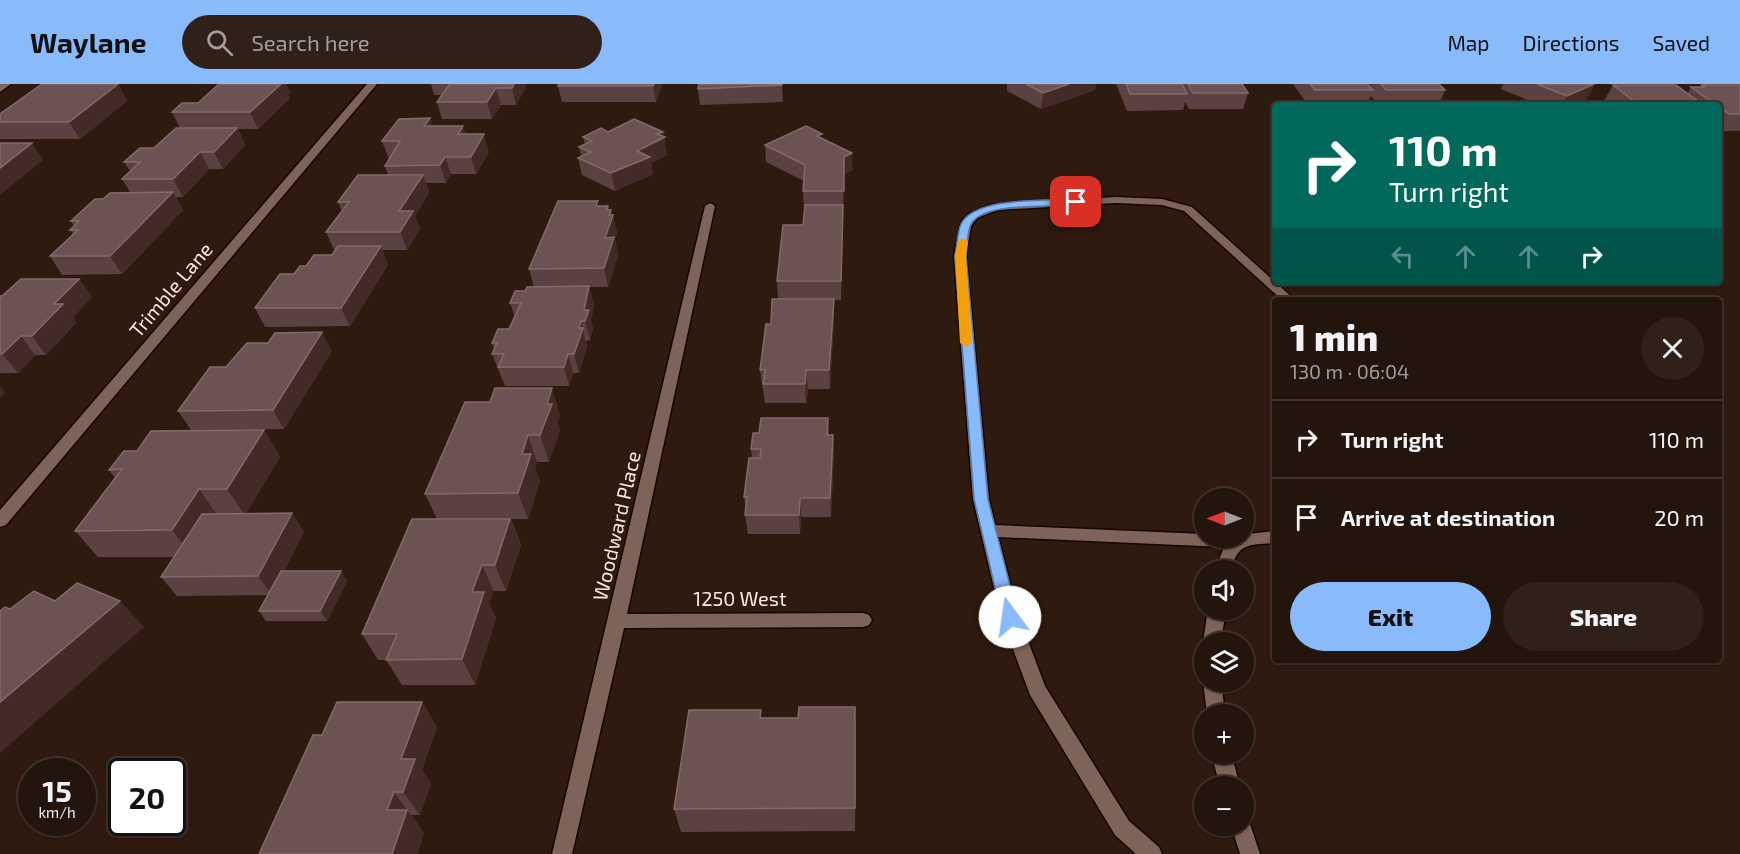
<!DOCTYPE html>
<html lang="en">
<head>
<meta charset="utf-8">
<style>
	:root { --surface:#23140c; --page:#2f211a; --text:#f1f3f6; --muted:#a39e9d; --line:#40332d; --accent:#89bafc }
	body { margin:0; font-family:"Exo 2",sans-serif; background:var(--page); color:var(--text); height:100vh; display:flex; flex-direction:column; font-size:22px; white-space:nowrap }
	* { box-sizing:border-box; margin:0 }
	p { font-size:20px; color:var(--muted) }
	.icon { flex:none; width:33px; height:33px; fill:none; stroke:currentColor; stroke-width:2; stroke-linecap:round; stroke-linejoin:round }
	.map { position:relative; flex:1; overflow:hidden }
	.drawer { position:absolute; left:1272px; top:213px; width:450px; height:366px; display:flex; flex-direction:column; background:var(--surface); border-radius:6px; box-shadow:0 2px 4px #0004,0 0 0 2px var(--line) }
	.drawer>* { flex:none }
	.banner { position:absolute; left:1272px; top:18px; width:450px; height:183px; border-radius:6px; box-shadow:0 2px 4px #0004,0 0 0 2px var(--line); background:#00695c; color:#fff; overflow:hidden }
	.needle { width:39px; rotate:270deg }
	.controls { position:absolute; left:1194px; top:404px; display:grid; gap:12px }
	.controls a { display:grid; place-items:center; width:60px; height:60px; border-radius:50%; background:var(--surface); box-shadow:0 2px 4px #0004,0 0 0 2px var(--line); font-size:30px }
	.speed { position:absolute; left:18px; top:674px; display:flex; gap:12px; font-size:30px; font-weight:700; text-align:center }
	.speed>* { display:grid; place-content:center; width:78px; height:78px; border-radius:50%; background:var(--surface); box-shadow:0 2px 4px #0004,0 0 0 2px var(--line); line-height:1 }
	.speed small { font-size:15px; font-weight:400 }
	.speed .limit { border:3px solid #111; border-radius:9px; background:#fff; color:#111 }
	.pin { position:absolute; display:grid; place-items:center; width:51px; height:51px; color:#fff; margin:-26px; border-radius:12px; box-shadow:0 3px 9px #0006 }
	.me { position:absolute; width:66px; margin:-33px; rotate:346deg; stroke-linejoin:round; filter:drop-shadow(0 0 4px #0008) }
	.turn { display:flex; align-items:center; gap:21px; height:126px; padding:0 18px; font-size:27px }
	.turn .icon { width:78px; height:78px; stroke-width:2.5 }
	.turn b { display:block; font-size:42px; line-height:51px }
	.lanes { display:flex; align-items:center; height:57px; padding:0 18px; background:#0003; justify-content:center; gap:30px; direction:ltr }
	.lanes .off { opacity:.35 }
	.round { display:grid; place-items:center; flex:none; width:63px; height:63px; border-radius:32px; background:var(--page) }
	.headline { display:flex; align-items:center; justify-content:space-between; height:102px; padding:0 18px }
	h1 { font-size:36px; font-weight:800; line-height:45px }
	.cta { display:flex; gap:12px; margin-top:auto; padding:12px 18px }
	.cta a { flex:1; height:69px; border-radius:36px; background:var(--accent); color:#111; font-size:24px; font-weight:800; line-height:69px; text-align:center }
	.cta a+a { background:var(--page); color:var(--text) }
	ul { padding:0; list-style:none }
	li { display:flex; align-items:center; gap:18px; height:78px; padding:0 18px; border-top:2px solid var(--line) }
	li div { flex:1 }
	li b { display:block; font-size:22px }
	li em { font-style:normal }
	header { display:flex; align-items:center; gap:36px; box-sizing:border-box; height:84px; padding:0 30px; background:var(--accent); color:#111 }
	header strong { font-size:28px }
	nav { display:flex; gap:33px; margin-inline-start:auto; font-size:21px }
	.search { width:420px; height:54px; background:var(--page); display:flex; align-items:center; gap:15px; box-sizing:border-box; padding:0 21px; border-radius:33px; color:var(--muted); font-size:22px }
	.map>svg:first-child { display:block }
</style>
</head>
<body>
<header>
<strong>Waylane</strong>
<div class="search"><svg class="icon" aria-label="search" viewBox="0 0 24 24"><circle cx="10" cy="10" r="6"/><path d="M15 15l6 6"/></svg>Search here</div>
<nav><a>Map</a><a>Directions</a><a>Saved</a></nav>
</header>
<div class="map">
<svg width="1740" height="770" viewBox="0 0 1740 770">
	<rect width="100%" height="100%" fill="#2f1a10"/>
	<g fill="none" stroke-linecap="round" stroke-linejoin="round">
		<defs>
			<path id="service" d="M 1116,113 L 1162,115 L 1192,123 L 1295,216 L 1282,216 L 1184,127 L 1162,121 L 1116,119 L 997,126 L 977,134 L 971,142 L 966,172 L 989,415 L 995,441 L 1204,450 L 1204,453 L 1244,453 L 1247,450 L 1275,447 L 1275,459 C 1250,461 1238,458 1231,486 L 1215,486 L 1224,463 L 998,453 L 1019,533 L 1045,602 L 1129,737 L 1159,763 L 1162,770 L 1136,770 L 1115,751 L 1030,611 L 1001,533 L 973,415 L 954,172 L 961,139 L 969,130 L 991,121 Z
				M 1208,525 L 1226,525 L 1221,558 L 1204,558 L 1204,561 L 1203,558 Z
				M 1204,594 L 1204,597 L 1221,597 L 1225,630 L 1207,630 L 1203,597 Z
				M 1211,669 L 1231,669 L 1240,702 L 1220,702 Z
				M 1244,732 L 1248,734 L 1260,770 L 1240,770 L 1231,741 L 1244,741 Z"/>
			<path id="minor" d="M 0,0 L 11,0 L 0,8 Z
				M 367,0 L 377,0 L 6,441 L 0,443 L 0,426 Z
				M 710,119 L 715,122 L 627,530 L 863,529 L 869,531 L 872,536 L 869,541 L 863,543 L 624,544 L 572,770 L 552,770 L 705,122 Z"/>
		</defs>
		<use href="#service" stroke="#160500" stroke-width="3"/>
		<use href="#minor" stroke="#160500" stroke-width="3"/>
		<use href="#service" fill="#7e6458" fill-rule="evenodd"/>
		<use href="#minor" fill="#7e6458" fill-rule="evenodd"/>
	</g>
	<path fill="#5b4242" d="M 42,0 L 119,0 L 114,0 L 118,0 L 127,17 L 80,55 L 0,55 L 0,30 Z
		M 219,0 L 286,0 L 290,9 L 288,10 L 290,14 L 258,45 L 238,45 L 245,61 L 223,85 L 209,85 L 183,113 L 176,113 L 183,126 L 122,190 L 62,191 L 50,172 L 73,150 L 70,146 L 74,142 L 71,137 L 103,115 L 130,108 L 122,95 L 130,87 L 124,78 L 154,64 L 180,44 L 172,28 L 198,19 Z
		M 431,0 L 525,0 L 526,3 L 516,21 L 501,21 L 492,35 L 442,35 L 437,18 L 442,11 L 434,11 Z
		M 559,0 L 662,0 L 656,18 L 562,18 L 558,2 Z
		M 782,0 L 783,18 L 700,21 L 698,5 Z
		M 1007,0 L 1096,0 L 1095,6 L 1041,25 L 1007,7 Z
		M 1116,0 L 1242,0 L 1248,9 L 1243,25 L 1189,25 L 1185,18 L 1183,26 L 1127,27 Z
		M 1293,0 L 1439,0 L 1445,6 L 1439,21 L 1378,21 L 1371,12 L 1367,21 L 1308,21 Z
		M 1503,0 L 1595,0 L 1586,16 L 1575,21 L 1540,21 L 1501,5 Z
		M 1613,1 L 1688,9 L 1691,3 L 1699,3 L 1701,1 L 1740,1 L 1740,47 L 1719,47 L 1719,21 L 1609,21 L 1604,17 Z
		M 430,34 L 432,42 L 466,50 L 489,68 L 476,90 L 451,90 L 446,99 L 426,99 L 429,109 L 415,132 L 420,145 L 407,166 L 382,166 L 388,181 L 350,242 L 265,243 L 255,224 L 294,190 L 306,182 L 332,171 L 335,166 L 334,166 L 326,148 L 342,127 L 338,118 L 388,91 L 385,82 L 389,75 L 382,57 Z
		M 608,48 L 663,48 L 667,71 L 651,79 L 653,90 L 615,107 L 582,91 L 578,74 L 581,72 L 579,63 L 585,60 L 583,53 Z
		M 822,54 L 853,86 L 844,90 L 841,216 L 834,216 L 834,234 L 830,305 L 808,305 L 806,319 L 765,319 L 760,286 L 771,240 L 778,215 L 777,197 L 803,141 L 804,125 L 803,107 L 804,97 L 766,78 L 765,61 Z
		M 599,122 L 611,126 L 617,149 L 615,155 L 618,172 L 608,203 L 589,203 L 594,221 L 591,236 L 593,245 L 590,256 L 586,257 L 587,263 L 579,289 L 573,289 L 569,302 L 505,302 L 492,270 L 494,265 L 492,259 L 509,245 L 515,233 L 510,219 L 525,207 L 534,203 L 529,185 Z
		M 79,195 L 92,213 L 73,233 L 76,239 L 46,271 L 35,271 L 18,289 L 0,289 L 0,212 Z
		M 332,267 L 284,345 L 191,346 L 178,327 L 226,283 Z
		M 490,318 L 560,331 L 557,339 L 560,346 L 549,378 L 537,378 L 535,384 L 540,397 L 528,435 L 511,435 L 521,461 L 506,507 L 494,507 L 489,519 L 496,534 L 475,601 L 402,601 L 386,576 L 378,576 L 362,550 L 437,435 L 425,410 Z
		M 828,334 L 829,351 L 833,351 L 834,371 L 831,433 L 801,433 L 800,450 L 748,450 L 745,431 L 746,425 L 744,413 L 752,374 L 751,365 L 759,349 Z
		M 264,346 L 280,373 L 246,429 L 292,429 L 304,448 L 284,487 L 341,487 L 347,497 L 327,537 L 266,537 L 259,527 L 268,511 L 177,512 L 161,493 L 174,473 L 98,473 L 75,447 L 115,394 L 109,386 L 137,367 Z
		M 422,618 L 437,643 L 422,686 L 431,699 L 420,731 L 411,731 L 424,749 L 322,651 Z
		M 762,634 L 856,648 L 855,747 L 681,748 L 674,725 Z"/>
	<path fill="#422a27" d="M 118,0 L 127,17 L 80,55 L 69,38 Z
		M 277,0 L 286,0 L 290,9 L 288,10 L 290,14 L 258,45 L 250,28 Z
		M 514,0 L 525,0 L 526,3 L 516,21 L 512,4 Z
		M 654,0 L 662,0 L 656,18 L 653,2 Z
		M 1069,0 L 1096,0 L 1095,6 L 1041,25 L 1043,9 Z
		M 1595,0 L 1586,16 L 1575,21 L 1562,21 L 1567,12 Z
		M 496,4 L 501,21 L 492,35 L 487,18 Z
		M 430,34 L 435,51 L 424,42 Z
		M 463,42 L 469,59 L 458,50 Z
		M 237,44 L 245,61 L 223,85 L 214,68 Z
		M 663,48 L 667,71 L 651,79 L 653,90 L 615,107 L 611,89 L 657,50 Z
		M 484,50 L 489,68 L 476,90 L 471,73 Z
		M 32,59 L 43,76 L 0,111 L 0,84 Z
		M 200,68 L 209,85 L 183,113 L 173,95 Z
		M 852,69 L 853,86 L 844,90 L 844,125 L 844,73 Z
		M 445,73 L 451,90 L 446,99 L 440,81 Z
		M 423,91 L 429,109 L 415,132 L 420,145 L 407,166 L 400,148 L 399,127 Z
		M 173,108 L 183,126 L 122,190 L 110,172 Z
		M 843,121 L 843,139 L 841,216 L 841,197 Z
		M 608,122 L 610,129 L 611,126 L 612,133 L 613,131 L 617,149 L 615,155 L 618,172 L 608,203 L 604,184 L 607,126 Z
		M 381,162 L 388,181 L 350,242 L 341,224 Z
		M 79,195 L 92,213 L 73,233 L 76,239 L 46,271 L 32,252 L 54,220 Z
		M 589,202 L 594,221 L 591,236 L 593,245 L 590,256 L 585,237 L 584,226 Z
		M 834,215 L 834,234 L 830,305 L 829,286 Z
		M 581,237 L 587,263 L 579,289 L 574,270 L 579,244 Z
		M 322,248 L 332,267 L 284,345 L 273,326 Z
		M 21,252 L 35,271 L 18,289 L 2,270 Z
		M 568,270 L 573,289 L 569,302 L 564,283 Z
		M 806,286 L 808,305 L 806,319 L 805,300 Z
		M 0,302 L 5,309 L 0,314 Z
		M 552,304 L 560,331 L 557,339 L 560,346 L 549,378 L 540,351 L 547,320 Z
		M 264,346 L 280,373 L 245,432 L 227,405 Z
		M 528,351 L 537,378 L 535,384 L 540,397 L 528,435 L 518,409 L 522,370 Z
		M 833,351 L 834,371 L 831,433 L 830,414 Z
		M 199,405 L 218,432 L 193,473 L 172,446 Z
		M 800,414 L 801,433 L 800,450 L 799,431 Z
		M 292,429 L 304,448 L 272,511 L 258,492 Z
		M 510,435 L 521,461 L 506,507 L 495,481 Z
		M 482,481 L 494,507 L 489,519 L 496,534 L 475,601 L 462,575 L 472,508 Z
		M 341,487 L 347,497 L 327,537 L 320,527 Z
		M 120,517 L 144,543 L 0,669 L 0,618 Z
		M 422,618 L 437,643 L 422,686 L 431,699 L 420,731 L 403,708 L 401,675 Z
		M 855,623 L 856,648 L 855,747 Z
		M 394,708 L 424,749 L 418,770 L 392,770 L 387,726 Z"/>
	<path fill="#6c5353" stroke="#816b69" stroke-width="1.5" d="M 42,0 L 118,0 L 69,38 L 0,38 L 0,30 Z
		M 219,0 L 281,0 L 250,28 L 172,28 L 182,19 L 198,19 Z
		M 450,0 L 514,0 L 512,4 L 496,4 L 487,18 L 437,18 Z
		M 559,0 L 654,0 L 653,2 L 558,2 Z
		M 699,0 L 782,0 L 782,1 L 698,5 Z
		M 1026,0 L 1069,0 L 1043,9 Z
		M 1126,0 L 1182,0 L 1187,10 L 1130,10 Z
		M 1188,0 L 1242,0 L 1248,9 L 1193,9 Z
		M 1310,0 L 1367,0 L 1373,6 L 1315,6 Z
		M 1381,0 L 1439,0 L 1445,6 L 1386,6 Z
		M 1537,0 L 1594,0 L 1567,12 Z
		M 1613,1 L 1676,1 L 1699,18 L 1684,18 L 1688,21 L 1639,21 Z
		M 1701,1 L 1740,1 L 1740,30 L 1729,30 L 1719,23 L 1719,21 L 1716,21 L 1691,3 L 1705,3 Z
		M 430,34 L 424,42 L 463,42 L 458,50 L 484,50 L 471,73 L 445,73 L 440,81 L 385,82 L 400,57 L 382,57 L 399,35 Z
		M 634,35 L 663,48 L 657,50 L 665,53 L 637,67 L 650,73 L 611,89 L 578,74 L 591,68 L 579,63 L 592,57 L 583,53 L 601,44 L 608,48 Z
		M 806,42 L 822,50 L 817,52 L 852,69 L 844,73 L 844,107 L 803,107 L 805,81 L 765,61 Z
		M 176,44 L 237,44 L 214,68 L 200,68 L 173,95 L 122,95 L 140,78 L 124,78 L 140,64 L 154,64 Z
		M 0,59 L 32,59 L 0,84 Z
		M 358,91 L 423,91 L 399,127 L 413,127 L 400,148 L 326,148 L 349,118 L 338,118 Z
		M 173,108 L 110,172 L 50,172 L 78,146 L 70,146 L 79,137 L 71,137 L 95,115 L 103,115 L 110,109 Z
		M 558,117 L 598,117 L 596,122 L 608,122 L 607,126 L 611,126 L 609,131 L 613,131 L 605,154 L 614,153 L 604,184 L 529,185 Z
		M 805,121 L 843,121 L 841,197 L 777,197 L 783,141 L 803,141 Z
		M 338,162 L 381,162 L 341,224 L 255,224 L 280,190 L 294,190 L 300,182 L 306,182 L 314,171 L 332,171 Z
		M 21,195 L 79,195 L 54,220 L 63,220 L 32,252 L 21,252 L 2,270 L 0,270 L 0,212 L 2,212 Z
		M 589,202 L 584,226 L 589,226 L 585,237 L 581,237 L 579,244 L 583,244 L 574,270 L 568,270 L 564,283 L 498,283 L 504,270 L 492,270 L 497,259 L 492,259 L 498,245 L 509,245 L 521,219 L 510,219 L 515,207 L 525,207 L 527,203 Z
		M 772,215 L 834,215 L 829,286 L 806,286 L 805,300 L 763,300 L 765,286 L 760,286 L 766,240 L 771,240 Z
		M 322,248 L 273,326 L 178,327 L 210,283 L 226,283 L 247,259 L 268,259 L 275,249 Z
		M 495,304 L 552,304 L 547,320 L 552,320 L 540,351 L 528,351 L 522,370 L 531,370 L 518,409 L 425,410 L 465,318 L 490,318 Z
		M 761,334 L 828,334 L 827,351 L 833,351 L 830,414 L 800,414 L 799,431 L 745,431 L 747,413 L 744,413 L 749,374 L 760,374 L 761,365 L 751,365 L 753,349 L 759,349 Z
		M 264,346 L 227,405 L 199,405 L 172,446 L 75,447 L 122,385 L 109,386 L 124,367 L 137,367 L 151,347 Z
		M 292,429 L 258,492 L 161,493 L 202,430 Z
		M 412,435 L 510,435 L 495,481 L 482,481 L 472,508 L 484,508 L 462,575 L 386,576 L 397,550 L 362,550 Z
		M 281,487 L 341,487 L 320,527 L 259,527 Z
		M 77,499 L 120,517 L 0,618 L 0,527 L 5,523 L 10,525 L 34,507 L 55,517 Z
		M 337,618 L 422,618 L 401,675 L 415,675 L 403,708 L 394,708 L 387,726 L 407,726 L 392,770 L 259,770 L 313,651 L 322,651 Z
		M 799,623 L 855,623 L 855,724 L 674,725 L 689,626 L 761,626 L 760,634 L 798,634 Z"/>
	<path fill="#89bafc" stroke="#5979a4" stroke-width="1.5" d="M 1076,115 L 1079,116 L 1079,120 C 1055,125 985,116 971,140 C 967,148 967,163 966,172 L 988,415 L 1018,533 L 1015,538 L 1010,540 L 1004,538 L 1002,533 L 974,415 L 955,172 C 957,163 957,149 961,140 C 975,112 1048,117 1076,115 Z"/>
	<path fill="#f59e0b" d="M 963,154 L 968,157 L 966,172 L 972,259 L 966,263 L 960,259 L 955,172 L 958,157 Z"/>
	<g text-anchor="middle" stroke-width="4.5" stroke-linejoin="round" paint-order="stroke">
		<g font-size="20" fill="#f7e8e1" stroke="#2f1a10">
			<text transform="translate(171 206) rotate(-50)" y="7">Trimble Lane</text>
			<text transform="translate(617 442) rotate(-77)" y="7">Woodward Place</text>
			<text x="740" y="522">1250 West</text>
		</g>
	</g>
</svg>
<div class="controls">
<a><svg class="needle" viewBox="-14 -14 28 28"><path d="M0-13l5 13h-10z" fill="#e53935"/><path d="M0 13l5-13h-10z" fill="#a39e9d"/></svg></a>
<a><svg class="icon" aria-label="sound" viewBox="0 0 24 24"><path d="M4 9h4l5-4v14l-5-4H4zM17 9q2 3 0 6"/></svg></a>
<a><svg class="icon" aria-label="layers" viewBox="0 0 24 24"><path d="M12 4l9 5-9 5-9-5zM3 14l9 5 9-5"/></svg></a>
<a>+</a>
<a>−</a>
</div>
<div class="speed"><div>15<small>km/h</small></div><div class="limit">20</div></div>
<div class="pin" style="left:1076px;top:118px;background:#d93025"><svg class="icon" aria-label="arrive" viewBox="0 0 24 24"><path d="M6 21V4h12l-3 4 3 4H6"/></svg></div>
<svg class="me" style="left:1010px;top:533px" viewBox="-20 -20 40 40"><circle r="19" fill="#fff"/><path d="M0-13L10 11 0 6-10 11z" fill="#89bafc"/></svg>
<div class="banner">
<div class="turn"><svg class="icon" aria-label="right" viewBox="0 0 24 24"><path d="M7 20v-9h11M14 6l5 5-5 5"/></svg><div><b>110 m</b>Turn right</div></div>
<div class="lanes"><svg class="icon off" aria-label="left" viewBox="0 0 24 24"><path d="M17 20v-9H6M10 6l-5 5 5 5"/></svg><svg class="icon off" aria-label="ahead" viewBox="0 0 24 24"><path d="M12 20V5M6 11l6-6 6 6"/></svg><svg class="icon off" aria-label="ahead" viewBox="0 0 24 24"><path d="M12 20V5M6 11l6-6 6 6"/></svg><svg class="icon" aria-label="right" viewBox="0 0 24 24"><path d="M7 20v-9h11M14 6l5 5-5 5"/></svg></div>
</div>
<section class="drawer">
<div class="headline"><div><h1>1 min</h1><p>130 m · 06:04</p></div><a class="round"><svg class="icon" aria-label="close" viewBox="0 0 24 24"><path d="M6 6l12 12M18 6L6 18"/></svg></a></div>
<ul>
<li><svg class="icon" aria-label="right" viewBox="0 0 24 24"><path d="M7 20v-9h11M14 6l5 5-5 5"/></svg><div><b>Turn right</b></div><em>110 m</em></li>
<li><svg class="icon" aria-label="arrive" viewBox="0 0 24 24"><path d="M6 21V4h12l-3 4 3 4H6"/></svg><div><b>Arrive at destination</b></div><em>20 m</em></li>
</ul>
<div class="cta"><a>Exit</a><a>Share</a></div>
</section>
</div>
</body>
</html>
